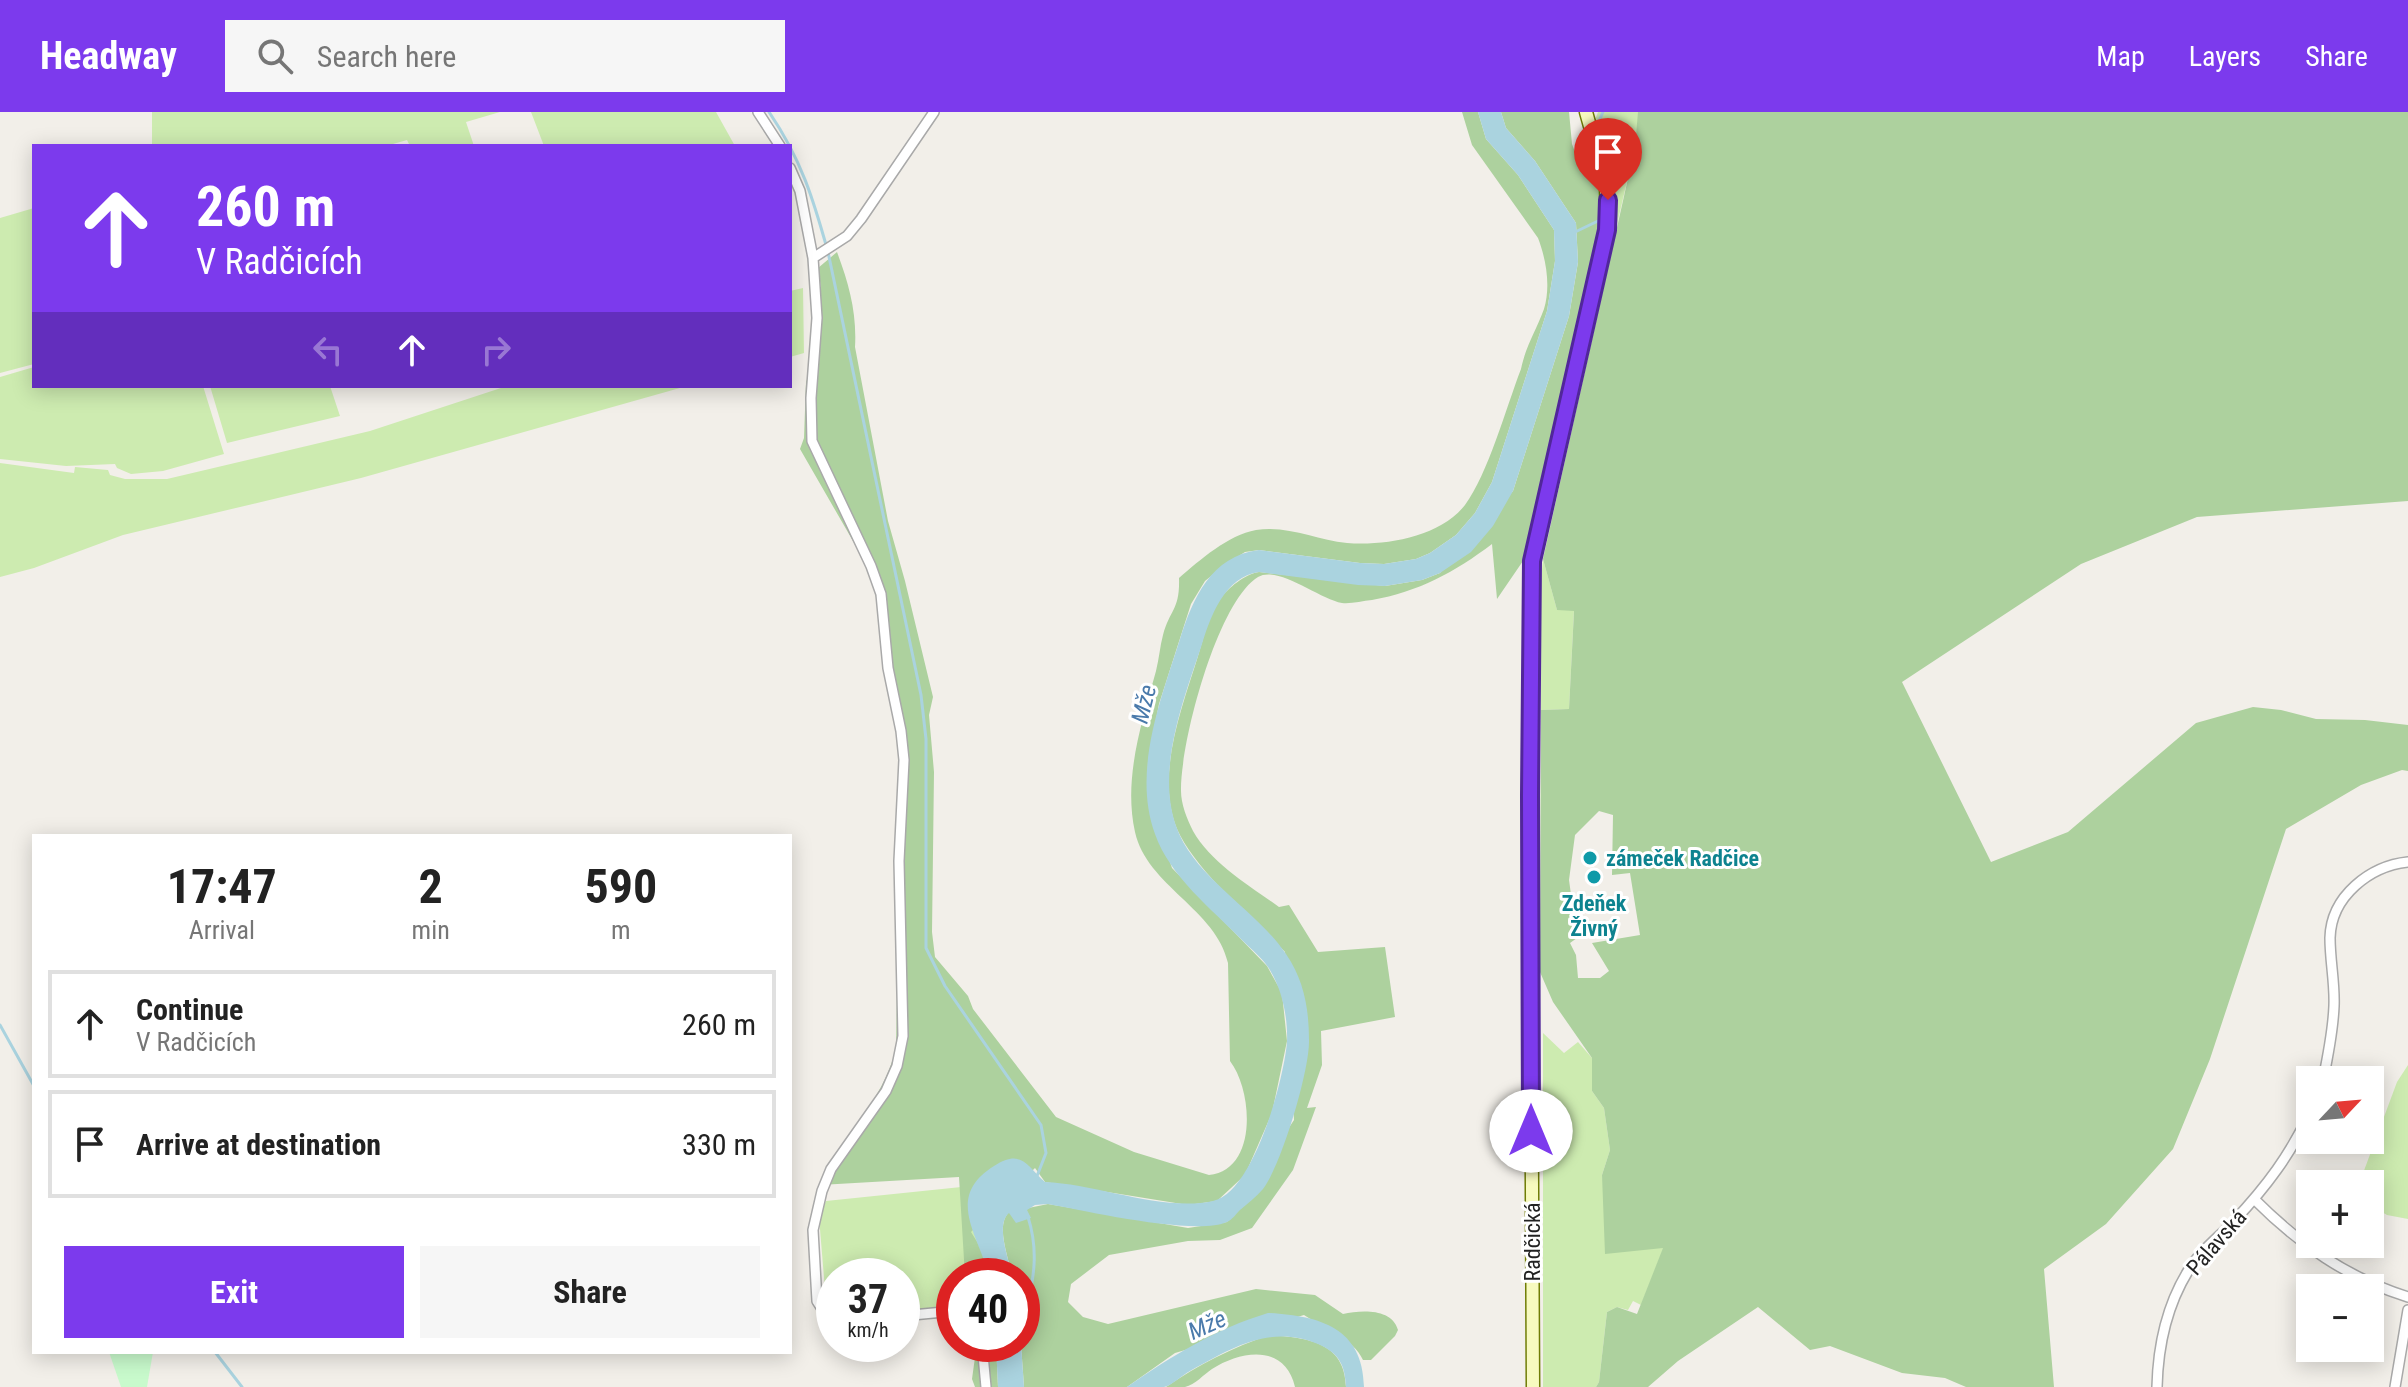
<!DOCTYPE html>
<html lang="en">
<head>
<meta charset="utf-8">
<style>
	:root { --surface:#fff; --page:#f6f6f6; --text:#222; --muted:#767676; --line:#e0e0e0; --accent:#7c3aed }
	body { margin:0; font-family:"Roboto Condensed",sans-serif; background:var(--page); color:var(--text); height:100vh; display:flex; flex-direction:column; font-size:30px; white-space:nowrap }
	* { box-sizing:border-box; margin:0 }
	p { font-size:26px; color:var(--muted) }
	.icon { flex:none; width:44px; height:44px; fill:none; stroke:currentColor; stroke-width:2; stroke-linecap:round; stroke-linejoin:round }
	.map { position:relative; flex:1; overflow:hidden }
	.panel { position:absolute; left:32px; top:722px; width:760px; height:520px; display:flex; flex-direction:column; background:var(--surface); border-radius:0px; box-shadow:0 4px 20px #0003 }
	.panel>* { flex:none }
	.guide { position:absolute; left:32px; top:32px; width:760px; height:244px; border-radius:0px; box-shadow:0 4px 20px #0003; background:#7c3aed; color:#fff; overflow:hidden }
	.needle { width:52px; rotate:64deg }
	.buttons { position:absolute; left:2296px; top:954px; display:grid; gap:16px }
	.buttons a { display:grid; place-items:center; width:88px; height:88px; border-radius:0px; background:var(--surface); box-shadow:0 4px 20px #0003; font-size:40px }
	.speed { position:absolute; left:816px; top:1146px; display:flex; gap:16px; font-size:40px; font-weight:700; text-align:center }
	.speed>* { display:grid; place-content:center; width:104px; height:104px; border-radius:50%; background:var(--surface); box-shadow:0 4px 20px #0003; line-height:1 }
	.speed small { font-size:20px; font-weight:400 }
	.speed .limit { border:12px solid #d22; background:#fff; color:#111 }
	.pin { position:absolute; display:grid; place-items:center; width:68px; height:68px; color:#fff; margin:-82px -34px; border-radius:50% 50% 50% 0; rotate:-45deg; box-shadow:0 0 8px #0007 }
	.pin .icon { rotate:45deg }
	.me { position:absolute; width:88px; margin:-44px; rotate:0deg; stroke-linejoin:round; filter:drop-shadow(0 0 6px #0008) }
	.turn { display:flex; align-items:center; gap:28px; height:168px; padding:0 32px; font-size:36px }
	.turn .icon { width:104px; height:104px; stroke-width:2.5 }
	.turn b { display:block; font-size:56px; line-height:68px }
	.lanes { display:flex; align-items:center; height:76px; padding:0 32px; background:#0003; justify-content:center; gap:40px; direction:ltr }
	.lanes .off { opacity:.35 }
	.eta { display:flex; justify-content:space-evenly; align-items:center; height:136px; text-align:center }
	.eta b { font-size:48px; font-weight:700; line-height:56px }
	.button { display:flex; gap:16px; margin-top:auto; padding:16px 32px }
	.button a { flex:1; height:92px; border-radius:0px; background:var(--accent); color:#fff; font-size:32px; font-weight:700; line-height:92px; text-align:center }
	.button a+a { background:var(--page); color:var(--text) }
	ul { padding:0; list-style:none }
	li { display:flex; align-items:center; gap:24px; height:108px; margin:0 16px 12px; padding:0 16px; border:4px solid var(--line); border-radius:0px }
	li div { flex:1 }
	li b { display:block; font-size:30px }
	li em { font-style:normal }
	header { display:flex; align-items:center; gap:48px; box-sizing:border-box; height:112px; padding:0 40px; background:var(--accent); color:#fff }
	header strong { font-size:38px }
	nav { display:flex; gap:44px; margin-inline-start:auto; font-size:28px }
	.search { width:560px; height:72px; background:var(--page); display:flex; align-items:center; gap:20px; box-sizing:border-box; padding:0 28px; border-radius:0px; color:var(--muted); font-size:30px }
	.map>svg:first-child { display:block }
</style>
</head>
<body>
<header>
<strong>Headway</strong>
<div class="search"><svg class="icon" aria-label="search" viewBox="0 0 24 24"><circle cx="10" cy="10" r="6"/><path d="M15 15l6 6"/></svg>Search here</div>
<nav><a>Map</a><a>Layers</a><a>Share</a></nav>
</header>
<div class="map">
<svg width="2408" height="1275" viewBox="0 0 2408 1275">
	<rect width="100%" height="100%" fill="#f2efe9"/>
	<path fill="#cdebb0" d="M 152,0 L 500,0 L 466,10 L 474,34 L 410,34 L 407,28 L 386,34 L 152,34 Z
		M 531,0 L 716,0 L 735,34 L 544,34 Z
		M 1598,0 L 1639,0 L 1635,35 L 1612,134 L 1612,72 L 1596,17 L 1595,8 Z
		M 34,96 L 34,252 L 0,261 L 0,106 Z
		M 803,176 L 804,241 L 790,245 L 790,179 Z
		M 34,255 L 34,274 L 203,274 L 224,342 L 163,359 L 131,362 L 117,356 L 115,352 L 66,354 L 0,347 L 0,265 Z
		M 210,274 L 330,274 L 340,304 L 227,331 Z
		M 507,274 L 687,274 L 361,366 L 123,423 L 34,456 L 0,465 L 0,351 L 74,361 L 75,355 L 108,358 L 110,363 L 125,367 L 167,367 L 370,319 Z
		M 1543,447 L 1557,498 L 1574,498 L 1569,597 L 1541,598 L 1539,492 Z
		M 1543,921 L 1564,941 L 1578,930 L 1592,946 L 1592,979 L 1604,996 L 1610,1038 L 1602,1063 L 1604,1074 L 1664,1135 L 1641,1193 L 1633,1189 L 1628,1198 L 1617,1195 L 1607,1200 L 1599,1270 L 1596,1275 L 1543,1275 Z
		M 2408,953 L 2408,1107 L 2387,1103 L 2370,1093 L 2370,1072 L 2359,1072 L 2397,970 Z
		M 971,1074 L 989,1164 L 954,1164 L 954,1195 L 902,1199 L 902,1164 L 834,1164 L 834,1202 L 827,1202 L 819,1105 L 826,1089 Z"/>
	<path fill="#add19e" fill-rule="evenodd" d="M 1462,0 L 1478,0 L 1486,27 L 1518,63 L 1554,118 L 1555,149 L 1547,199 L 1492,370 L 1475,401 L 1456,423 L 1430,441 L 1416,447 L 1384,452 L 1360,451 L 1259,438 L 1245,440 L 1226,452 L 1205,469 L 1191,492 L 1159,592 L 1148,650 L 1147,681 L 1172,756 L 1267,854 L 1282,881 L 1287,929 L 1272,1001 L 1245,1063 L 1217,1089 L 1188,1093 L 1045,1070 L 1035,1056 L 971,1120 L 984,1141 L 989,1164 L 965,1164 L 959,1065 L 820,1073 C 841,1024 884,989 896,936 L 901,659 L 895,610 L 883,553 L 878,494 L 872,468 L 857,436 L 800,337 L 804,326 L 806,270 L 819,236 L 821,176 L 818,156 L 837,140 C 849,172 857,201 855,235 L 888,409 L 905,469 L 933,585 L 929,603 L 934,660 L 932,820 L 935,845 L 968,884 L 973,897 L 1056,1005 L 1134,1040 L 1209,1063 C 1258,1058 1253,979 1230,949 L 1228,851 C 1216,797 1147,774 1135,720 C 1123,666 1142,610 1156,559 C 1159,547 1160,534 1163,523 C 1170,497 1180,498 1179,466 C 1200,448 1228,423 1256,418 C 1288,413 1316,428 1347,431 C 1385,434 1440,425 1465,393 C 1488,362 1506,296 1521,257 C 1526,233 1536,219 1544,197 C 1551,174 1546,147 1538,126 L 1472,33 Z
		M 1501,0 L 1569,0 L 1572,32 L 1578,48 L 1616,46 L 1560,301 L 1525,446 L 1497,487 L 1492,432 C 1455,460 1418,480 1372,488 C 1362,489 1351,492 1342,491 C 1319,487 1278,453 1258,465 C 1217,490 1180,632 1181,679 C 1181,692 1187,707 1193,719 C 1211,751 1250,774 1279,795 L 1289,793 L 1318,840 L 1385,835 L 1395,905 L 1321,919 L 1322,953 L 1307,996 L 1316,995 L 1293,1058 L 1252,1116 L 1220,1128 L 1188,1129 L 1109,1143 L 1071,1172 L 1068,1190 L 1083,1205 L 1108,1212 L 1256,1177 L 1315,1183 L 1343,1202 C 1361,1198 1392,1196 1398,1218 L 1395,1224 L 1371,1248 L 1363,1248 C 1354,1227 1322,1215 1304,1203 L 1175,1241 L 1127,1275 L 1024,1275 L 1021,1232 L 1028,1217 L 1030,1195 L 1022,1188 L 1022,1164 L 1012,1164 C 1009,1146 995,1114 1009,1100 L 1048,1092 L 1188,1116 L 1227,1110 L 1294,1008 L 1285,840 C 1253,807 1195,758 1177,717 C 1155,663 1182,596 1198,544 C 1204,525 1208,504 1220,487 C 1228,476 1245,462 1259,460 L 1385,474 L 1422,468 L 1440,461 L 1513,379 L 1569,204 L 1578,150 L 1576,111 L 1535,49 L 1506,16 Z
		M 1638,0 L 2408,0 L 2408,389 L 2197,405 L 2081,452 L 1902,570 L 1991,750 L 2068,720 L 2196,611 L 2253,595 L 2281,598 L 2316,607 L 2365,608 L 2408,613 L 2408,659 L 2402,658 L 2361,673 L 2286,717 L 2210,947 L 2173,1037 L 2106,1112 L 2044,1157 L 2054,1275 L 1966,1275 L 1945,1266 L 1902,1261 L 1830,1234 L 1810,1238 L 1758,1195 L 1678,1249 L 1648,1275 L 1596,1275 L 1599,1270 L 1607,1200 L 1617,1195 L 1637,1202 L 1663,1136 L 1605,1142 L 1602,1063 L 1610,1038 L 1604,996 L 1592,979 L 1592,946 L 1553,890 L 1540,860 L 1541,598 L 1569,597 L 1574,499 L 1557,498 L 1543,447 L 1635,35 ZM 1599,699 L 1613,703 L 1612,763 L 1630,761 L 1640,823 L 1592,831 L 1609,859 L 1600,866 L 1578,866 L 1576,843 L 1570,831 L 1577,826 L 1569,768 L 1575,723 Z
		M 1270,1223 C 1308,1226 1345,1230 1346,1275 L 1295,1275 C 1285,1232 1242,1238 1212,1257 C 1204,1262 1195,1273 1185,1275 C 1180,1275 1172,1275 1166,1275 C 1198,1253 1233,1235 1270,1223 Z
		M 971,1232 L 996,1232 L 998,1275 L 975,1275 L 972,1267 L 976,1238 Z"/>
	<path fill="#c8facc" d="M 109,1240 L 153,1240 L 147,1275 L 121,1275 Z"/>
	<path fill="#aad3df" d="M 1478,0 L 1501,0 L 1506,16 L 1535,49 L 1576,111 L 1578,150 L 1569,204 L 1513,379 L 1493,414 L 1471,440 L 1440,461 L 1422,468 L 1385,474 L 1358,473 L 1259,460 C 1225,465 1211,503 1202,532 C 1184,587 1156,656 1176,714 C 1194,766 1256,797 1286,842 C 1304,868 1309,897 1309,928 C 1310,958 1281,1054 1263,1077 C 1256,1085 1248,1091 1240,1098 C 1237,1101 1232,1108 1227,1110 C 1195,1124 1086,1099 1048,1092 L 1035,1093 L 1027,1098 L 1031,1106 L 1016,1111 L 1009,1101 C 995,1113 1009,1147 1012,1164 L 989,1164 C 979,1123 944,1085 994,1054 C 1022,1036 1027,1054 1045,1070 C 1097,1072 1163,1100 1213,1089 C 1254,1080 1284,967 1287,930 C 1288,905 1282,876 1268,855 C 1261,845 1251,837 1243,829 C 1212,797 1170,765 1155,722 C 1132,659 1161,587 1180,527 C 1193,486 1211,444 1259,438 L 1360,451 L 1384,452 L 1416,447 L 1430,441 L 1456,423 L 1475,401 L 1492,370 L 1547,199 L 1555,149 L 1554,118 L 1518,63 L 1486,27 Z
		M 1268,1201 C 1319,1204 1363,1215 1364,1275 L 1346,1275 C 1345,1253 1339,1241 1318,1232 C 1270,1212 1232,1236 1190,1259 C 1182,1263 1173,1273 1164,1275 C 1153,1275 1138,1275 1127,1275 C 1172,1244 1215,1217 1268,1201 Z
		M 996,1232 L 1021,1232 L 1024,1275 L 998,1275 Z"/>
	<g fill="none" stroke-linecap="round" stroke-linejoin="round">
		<path stroke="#aad3df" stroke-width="3" d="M 769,0 C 801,47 813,86 828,140 L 921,583 L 926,627 L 926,836 L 945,874 L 1041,1013 L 1046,1041 L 1037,1064
			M 1603,0 L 1599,9 L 1612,54 L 1615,101
			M 1573,121 L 1598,109
			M 0,913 L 34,974
			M 1026,1196 C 1035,1165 1038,1136 1028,1105
			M 215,1240 L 242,1275"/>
		<defs>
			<path id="street" d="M 758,0 L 780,34
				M 790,56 L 800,79 L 813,146 L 817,206 L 811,286 L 812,329 L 871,454 L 881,482 L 888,556 L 901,619 L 904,648 L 899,749 L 903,924 L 897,954 L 886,979 L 831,1057 L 822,1079 L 813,1118 L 817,1189 L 828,1206 L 834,1208
				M 813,146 L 847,124 L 861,107 L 934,0
				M 2323,968 C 2328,944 2333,919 2334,894 C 2335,871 2330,849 2330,826 C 2331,784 2370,754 2408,750
				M 2254,1087 C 2299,1132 2347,1166 2408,1185
				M 902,1204 L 954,1199
				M 982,1232 L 986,1275
				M 2157,1275 C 2158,1233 2166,1195 2188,1159 C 2199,1140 2219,1125 2234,1109 C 2266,1075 2291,1042 2310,1000
				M 2395,1275 L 2408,1198"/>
			<path id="secondary" d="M 1533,1275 L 1530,683 L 1532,449 L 1607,118 L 1606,71 L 1586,0"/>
		</defs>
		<use href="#street" stroke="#a9a9a9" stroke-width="12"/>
		<use href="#secondary" stroke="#707d05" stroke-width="15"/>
		<use href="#street" stroke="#fff" stroke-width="9"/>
		<use href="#secondary" stroke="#f7fabf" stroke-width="12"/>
	</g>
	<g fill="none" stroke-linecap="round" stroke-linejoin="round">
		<defs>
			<path id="route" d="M 1531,1019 L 1530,683 L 1532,449 L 1607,118 L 1608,88"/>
		</defs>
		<use href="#route" stroke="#51269a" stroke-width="20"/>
		<use href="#route" stroke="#7c3aed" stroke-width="14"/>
	</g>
	<g fill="#0f9aa8" stroke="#fff" stroke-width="3">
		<circle cx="1590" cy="746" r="8"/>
		<circle cx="1594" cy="765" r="8"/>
	</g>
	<g text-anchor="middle" stroke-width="6" stroke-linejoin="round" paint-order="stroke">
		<g font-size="22" font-weight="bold" fill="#0d838f" stroke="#fff" text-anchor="start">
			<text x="1606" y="754">zámeček Radčice</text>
			<text x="1594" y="799" text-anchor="middle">Zdeňek<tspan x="1594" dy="25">Živný</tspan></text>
		</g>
		<g font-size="22" fill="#222" stroke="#fff">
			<text transform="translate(1532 1130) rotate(-90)" y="8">Radčická</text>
			<text transform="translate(2216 1130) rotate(-49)" y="8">Pálavská</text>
		</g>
		<g font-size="24" font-style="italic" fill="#4a7aab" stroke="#fff">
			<text transform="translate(1144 592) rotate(-76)" y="8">Mže</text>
			<text transform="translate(1207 1213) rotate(-24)" y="8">Mže</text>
		</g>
	</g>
</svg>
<div class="buttons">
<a><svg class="needle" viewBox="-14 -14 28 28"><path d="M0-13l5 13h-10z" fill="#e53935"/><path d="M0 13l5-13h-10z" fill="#767676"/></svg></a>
<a>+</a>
<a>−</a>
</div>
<div class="speed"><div>37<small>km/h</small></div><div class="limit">40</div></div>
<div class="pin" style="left:1608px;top:88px;background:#d93025"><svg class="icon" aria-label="arrive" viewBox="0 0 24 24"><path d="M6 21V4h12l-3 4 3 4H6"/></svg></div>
<svg class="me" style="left:1531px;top:1019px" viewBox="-20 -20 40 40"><circle r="19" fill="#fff"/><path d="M0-13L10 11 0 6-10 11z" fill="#7c3aed"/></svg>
<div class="guide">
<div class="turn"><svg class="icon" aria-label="ahead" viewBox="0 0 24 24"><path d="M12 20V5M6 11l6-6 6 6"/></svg><div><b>260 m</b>V Radčicích</div></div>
<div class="lanes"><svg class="icon off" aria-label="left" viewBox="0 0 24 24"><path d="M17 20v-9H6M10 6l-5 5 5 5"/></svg><svg class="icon" aria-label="ahead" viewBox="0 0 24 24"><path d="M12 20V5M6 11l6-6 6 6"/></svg><svg class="icon off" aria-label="right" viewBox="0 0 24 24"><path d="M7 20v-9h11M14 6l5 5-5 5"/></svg></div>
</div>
<section class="panel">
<div class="eta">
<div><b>17:47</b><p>Arrival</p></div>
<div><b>2</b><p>min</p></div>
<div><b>590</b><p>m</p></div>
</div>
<ul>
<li><svg class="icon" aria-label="ahead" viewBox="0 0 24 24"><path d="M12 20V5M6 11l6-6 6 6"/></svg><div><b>Continue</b><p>V Radčicích</p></div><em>260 m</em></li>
<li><svg class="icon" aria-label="arrive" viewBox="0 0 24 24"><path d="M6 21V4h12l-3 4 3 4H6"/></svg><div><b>Arrive at destination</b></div><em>330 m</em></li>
</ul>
<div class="button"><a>Exit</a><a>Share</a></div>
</section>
</div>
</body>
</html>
